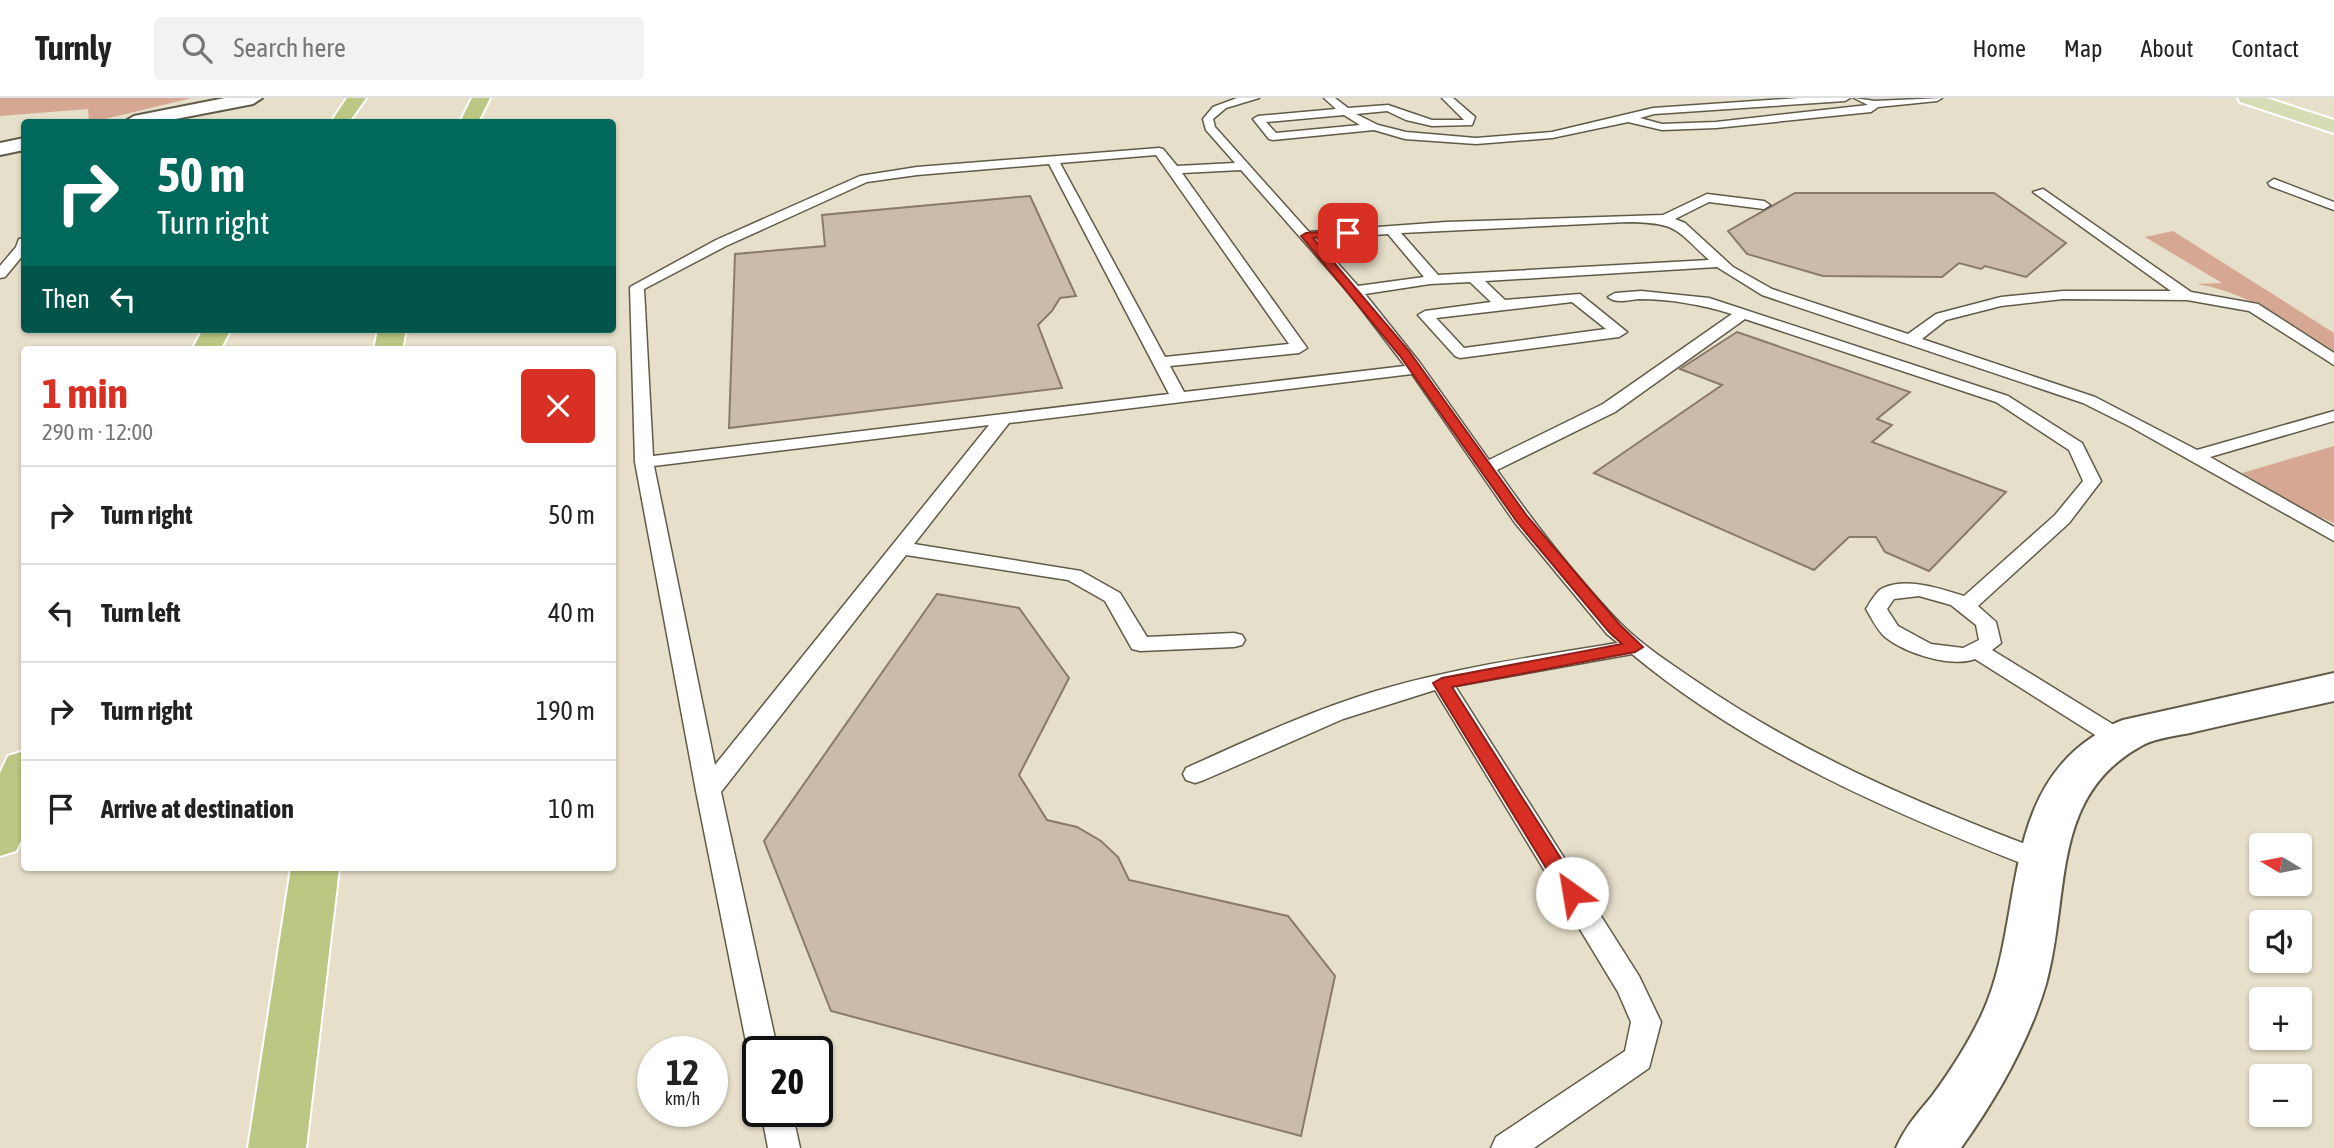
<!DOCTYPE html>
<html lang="en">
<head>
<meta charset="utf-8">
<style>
	:root { --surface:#fff; --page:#f2f2f2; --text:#222; --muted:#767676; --line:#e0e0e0; --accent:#d93025 }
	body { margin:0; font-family:"Asap Condensed",sans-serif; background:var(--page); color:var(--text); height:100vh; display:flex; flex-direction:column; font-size:26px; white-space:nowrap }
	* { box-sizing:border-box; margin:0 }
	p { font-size:23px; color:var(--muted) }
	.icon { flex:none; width:38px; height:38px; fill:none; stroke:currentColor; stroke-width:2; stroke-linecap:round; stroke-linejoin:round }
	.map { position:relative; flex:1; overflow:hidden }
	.details { position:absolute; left:21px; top:248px; width:595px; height:525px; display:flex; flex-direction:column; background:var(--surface); border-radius:7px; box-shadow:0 2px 5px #0004 }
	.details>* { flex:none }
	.guide { position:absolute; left:21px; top:21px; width:595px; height:214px; border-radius:7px; box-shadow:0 2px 5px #0004; background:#00695c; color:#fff; overflow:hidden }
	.needle { width:46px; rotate:280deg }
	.fabs { position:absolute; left:2249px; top:735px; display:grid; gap:14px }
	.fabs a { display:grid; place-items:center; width:63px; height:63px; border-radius:7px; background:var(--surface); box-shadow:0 2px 5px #0004; font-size:35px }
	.speed { position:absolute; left:637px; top:938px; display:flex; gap:14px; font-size:35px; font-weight:700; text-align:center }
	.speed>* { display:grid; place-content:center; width:91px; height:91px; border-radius:50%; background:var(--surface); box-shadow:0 2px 5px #0004; line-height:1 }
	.speed small { font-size:18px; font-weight:400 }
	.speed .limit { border:4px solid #111; border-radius:10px; background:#fff; color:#111 }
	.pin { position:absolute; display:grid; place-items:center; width:60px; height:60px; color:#fff; margin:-30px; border-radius:14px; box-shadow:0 4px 10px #0006 }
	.me { position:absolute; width:77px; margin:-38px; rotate:328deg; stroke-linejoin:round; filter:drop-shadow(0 0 5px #0008) }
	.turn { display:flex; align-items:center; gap:24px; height:147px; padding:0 21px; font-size:32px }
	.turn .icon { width:91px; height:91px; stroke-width:2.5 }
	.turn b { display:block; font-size:49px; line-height:60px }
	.then { display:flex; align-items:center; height:66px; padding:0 21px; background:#0003; gap:14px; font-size:26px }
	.round { display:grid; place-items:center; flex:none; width:74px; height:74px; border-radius:7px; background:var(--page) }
	.head { display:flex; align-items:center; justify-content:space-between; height:119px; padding:0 21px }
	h1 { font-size:42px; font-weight:700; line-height:52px; color:var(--accent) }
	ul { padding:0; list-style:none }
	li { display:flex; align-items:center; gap:21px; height:98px; padding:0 21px; border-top:2px solid var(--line) }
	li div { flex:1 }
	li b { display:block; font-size:26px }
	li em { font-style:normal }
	header { display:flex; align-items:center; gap:42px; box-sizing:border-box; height:98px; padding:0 35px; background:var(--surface); border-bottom:2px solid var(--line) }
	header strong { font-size:33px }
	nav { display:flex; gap:38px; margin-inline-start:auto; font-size:24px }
	.search { width:490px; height:63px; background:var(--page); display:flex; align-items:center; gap:18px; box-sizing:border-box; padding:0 24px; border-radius:7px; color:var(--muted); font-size:26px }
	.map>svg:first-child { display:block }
</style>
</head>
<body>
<header>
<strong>Turnly</strong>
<div class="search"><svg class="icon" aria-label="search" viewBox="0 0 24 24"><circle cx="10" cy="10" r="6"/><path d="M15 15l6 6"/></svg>Search here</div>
<nav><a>Home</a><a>Map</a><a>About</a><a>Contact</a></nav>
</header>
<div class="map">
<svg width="2334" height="1050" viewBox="0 0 2334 1050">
	<rect width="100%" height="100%" fill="#e6dfca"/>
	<path fill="#d6a893" d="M 0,0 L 192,0 L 92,24 L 89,24 L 88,11 L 0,18 Z
		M 2173,133 L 2334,235 L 2334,254 C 2289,225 2250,195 2197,186 L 2222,185 L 2145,139 Z
		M 2334,348 L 2334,425 L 2306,413 L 2242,375 Z"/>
	<path fill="#cbbbaa" stroke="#897a6a" stroke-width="2" d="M 1795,95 L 1994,95 L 2066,145 L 2026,179 L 1985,168 L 1981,171 L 1959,165 L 1942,179 L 1823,178 L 1747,156 L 1728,133 Z
		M 1030,98 L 1076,198 L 1060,200 L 1052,213 L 1038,227 L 1062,290 L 729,330 L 735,156 L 825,148 L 822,117 Z
		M 1737,234 L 1910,294 L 1877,321 L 1892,327 L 1872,344 L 2006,394 L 1929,473 L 1885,454 L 1876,439 L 1849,439 L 1814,472 L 1594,375 L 1722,287 L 1680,271 Z
		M 937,496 L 1019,510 L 1069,580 L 1019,677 L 1047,722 L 1077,729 L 1101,743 L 1118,759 L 1129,782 L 1288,818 L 1335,878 L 1301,1038 L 831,913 L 764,743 Z"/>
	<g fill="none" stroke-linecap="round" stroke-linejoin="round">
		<defs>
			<path id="service" d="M 1237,0 L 1259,0 L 1226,10 L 1213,21 L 1215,29 L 1309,134 L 1446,124 L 1663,117 L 1707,96 L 1764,103 L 1770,107 L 1764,111 L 1709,104 L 1675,121 L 1685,125 L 1733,169 L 1772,191 L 1908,236 L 1936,216 L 2001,199 L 2063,193 L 2171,193 L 2033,94 L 2043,91 L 2191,194 L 2258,206 L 2334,255 L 2334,267 L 2249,213 L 2187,202 L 2063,201 L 2001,208 L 1946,222 L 1922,241 L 2095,299 L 2197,352 L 2334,313 L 2334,323 L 2210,359 L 2334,429 L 2334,443 L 2129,328 L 2083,305 L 1762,197 L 1717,169 L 1485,183 L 1505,202 L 1580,196 L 1627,234 L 1619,239 L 1460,260 L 1455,258 L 1418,217 L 1425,213 L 1491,204 L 1470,184 L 1430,186 L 1365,196 L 1420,265 L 1489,362 L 1603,306 L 1732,216 C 1703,207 1670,201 1639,201 C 1629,202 1616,206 1608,199 L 1615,195 L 1641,193 L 1709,200 L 2008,298 L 2082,345 L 2101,383 L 2069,425 L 1978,508 L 1996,524 L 2001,545 L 1992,552 L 2127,635 L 2131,641 L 2127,647 L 2119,649 L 2111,647 L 1975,561 C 1950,570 1905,555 1885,539 C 1877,532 1871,519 1866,511 C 1870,505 1876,493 1883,490 C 1907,479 1941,491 1964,498 L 2055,417 L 2083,383 L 2069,352 L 1996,304 L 1745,221 L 1615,314 L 1497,372 C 1534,425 1575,478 1620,525 C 1642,547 1671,566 1696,583 C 1805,658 1926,709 2049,755 L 2053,762 L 2049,769 L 2040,772 L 2031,769 C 1890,714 1749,653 1632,556 L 1455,588 L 1639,878 L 1661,924 L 1649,970 L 1534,1050 L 1491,1050 L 1496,1039 L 1625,953 L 1631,924 L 1618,894 L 1435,592 L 1343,621 L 1204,682 L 1195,685 L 1186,682 L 1183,676 L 1186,670 C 1248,642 1310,613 1376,593 C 1455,570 1536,558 1618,545 L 1607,536 L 1515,425 L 1412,276 L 1009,325 L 914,446 L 1081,473 L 1120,495 L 1147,539 L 1234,535 L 1242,537 L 1245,542 L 1242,547 L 1234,549 L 1140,553 L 1132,551 L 1105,503 L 1068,482 L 906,457 L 721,694 L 778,954 L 758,954 L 758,965 L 752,963 L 748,954 L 696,693 L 635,364 L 630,189 L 716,142 L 860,78 L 917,69 L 1159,50 L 1163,51 L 1177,68 L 1235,65 L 1206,32 L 1203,21 L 1213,9 ZM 1156,57 L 1289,246 L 1165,259 L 1060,65 ZM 1049,66 L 1169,296 L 653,358 L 644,191 L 726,148 L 867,84 L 917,77 ZM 1241,72 L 1350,196 L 1405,268 L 1184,294 L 1170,268 L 1299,255 L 1307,250 L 1182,75 ZM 1627,124 C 1676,125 1674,129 1709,162 L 1438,177 L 1401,135 ZM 1388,136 L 1424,179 L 1358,188 L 1316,141 ZM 1572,204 L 1606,231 L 1464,250 L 1436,220 ZM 989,327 L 715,667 L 654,368 ZM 1919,498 L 1951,507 L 1976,527 L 1979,542 L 1963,550 L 1931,546 L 1898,528 L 1887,511 L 1894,501 Z
				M 1324,0 L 1335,0 L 1348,10 L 1388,7 L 1432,22 L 1464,22 L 1442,0 L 1453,0 L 1475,19 L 1472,27 L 1432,28 L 1406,22 L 1387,13 L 1356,16 L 1378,27 L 1406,34 L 1476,40 L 1552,34 L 1653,10 L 1799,0 L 1850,0 L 1845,3 L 1654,16 L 1640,20 L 1662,26 L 1716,24 L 1868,7 L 1854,0 L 1875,3 L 1942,0 L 1937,3 L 1878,9 L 1871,14 L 1716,30 L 1662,32 L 1628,24 L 1552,40 L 1476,46 L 1405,41 L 1374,32 L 1273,42 L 1269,41 L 1253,21 L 1258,18 L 1336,11 ZM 1344,17 L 1360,27 L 1276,35 L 1266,24 Z
				M 2274,81 L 2334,104 L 2334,112 L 2270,88 L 2268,85 Z
				M 24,140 L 24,156 L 5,179 L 0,180 L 0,168 L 16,149 L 19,141 Z
				M 761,1013 L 792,1013 L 800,1050 L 768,1050 Z"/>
			<path id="minor" d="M 2334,575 L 2334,603 C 2288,613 2241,623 2194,634 C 2178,638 2158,639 2143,647 C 2048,698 2071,798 2046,886 C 2029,944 1996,1001 1961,1050 L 1896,1050 C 1905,1029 1918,1015 1932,998 C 1951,972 1969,944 1982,916 C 2024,826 1999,702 2091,640 C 2101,633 2111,626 2123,622 Z"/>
			<path id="tertiary" d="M 225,0 L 262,0 L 253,6 L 160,24 L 124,24 L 134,18 Z
				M 24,40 L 24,52 L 0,57 L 0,45 Z"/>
			<path id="primary" d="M 2238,0 L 2266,0 L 2334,22 L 2334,35 L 2240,4 Z"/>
			<path id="motorway" d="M 347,0 L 366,0 L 349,24 L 331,24 Z
				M 472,0 L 490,0 L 478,24 L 460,24 Z
				M 203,231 L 231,231 L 220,252 L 192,252 Z
				M 378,231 L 406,231 L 402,252 L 374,252 Z
				M 24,653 L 24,736 L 16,753 L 0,758 L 0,675 L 8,658 Z
				M 291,770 L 339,770 L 306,1050 L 248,1050 Z"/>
		</defs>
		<use href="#service" stroke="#605b48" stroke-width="3"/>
		<use href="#minor" stroke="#605b48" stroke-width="4"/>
		<use href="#tertiary" stroke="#605b48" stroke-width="4"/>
		<use href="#primary" stroke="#fff" stroke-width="4"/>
		<use href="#motorway" stroke="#fff" stroke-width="4"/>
		<use href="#service" fill="#fff" fill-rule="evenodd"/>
		<use href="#minor" fill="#fff" fill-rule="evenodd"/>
		<use href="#tertiary" fill="#fff" fill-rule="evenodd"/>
		<use href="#primary" fill="#d6ddb4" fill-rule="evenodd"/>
		<use href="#motorway" fill="#bbc782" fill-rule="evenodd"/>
	</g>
	<path fill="#d93025" stroke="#8d1f18" stroke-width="2" d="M 1348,132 L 1353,135 L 1352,137 L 1313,140 L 1409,253 L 1527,418 L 1620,527 L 1643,549 L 1635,554 L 1452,589 L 1579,789 L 1582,795 L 1579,801 L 1572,803 L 1565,801 L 1433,585 L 1442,580 L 1622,546 L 1609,534 L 1517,424 L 1400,258 L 1301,138 L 1306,135 Z"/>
</svg>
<div class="fabs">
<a><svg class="needle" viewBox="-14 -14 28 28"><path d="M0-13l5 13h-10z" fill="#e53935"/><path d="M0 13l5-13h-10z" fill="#767676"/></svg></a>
<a><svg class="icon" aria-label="sound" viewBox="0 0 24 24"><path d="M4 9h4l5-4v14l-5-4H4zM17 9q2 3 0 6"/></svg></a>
<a>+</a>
<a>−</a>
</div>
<div class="speed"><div>12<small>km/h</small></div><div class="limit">20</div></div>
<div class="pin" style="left:1348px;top:135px;background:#d93025"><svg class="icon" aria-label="arrive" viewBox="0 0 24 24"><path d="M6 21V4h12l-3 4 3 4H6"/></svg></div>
<svg class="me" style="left:1572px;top:795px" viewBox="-20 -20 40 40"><circle r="19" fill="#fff"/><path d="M0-13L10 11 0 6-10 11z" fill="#d93025"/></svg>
<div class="guide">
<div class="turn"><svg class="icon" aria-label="right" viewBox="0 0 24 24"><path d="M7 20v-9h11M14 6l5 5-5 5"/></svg><div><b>50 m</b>Turn right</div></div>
<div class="then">Then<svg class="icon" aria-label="left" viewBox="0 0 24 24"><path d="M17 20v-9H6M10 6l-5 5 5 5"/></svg></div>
</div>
<section class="details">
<div class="head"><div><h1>1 min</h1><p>290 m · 12:00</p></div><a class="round" style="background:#d93025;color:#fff"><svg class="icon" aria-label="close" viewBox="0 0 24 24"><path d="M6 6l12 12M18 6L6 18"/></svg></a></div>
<ul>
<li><svg class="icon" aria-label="right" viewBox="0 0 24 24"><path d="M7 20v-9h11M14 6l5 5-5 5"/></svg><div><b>Turn right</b></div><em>50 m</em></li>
<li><svg class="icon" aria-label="left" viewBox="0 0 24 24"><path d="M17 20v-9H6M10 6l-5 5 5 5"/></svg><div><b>Turn left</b></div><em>40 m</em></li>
<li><svg class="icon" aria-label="right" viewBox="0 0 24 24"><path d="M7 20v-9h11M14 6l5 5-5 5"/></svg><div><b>Turn right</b></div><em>190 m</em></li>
<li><svg class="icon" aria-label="arrive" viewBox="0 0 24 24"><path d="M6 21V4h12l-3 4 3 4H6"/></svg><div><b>Arrive at destination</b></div><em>10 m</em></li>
</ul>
</section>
</div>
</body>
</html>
